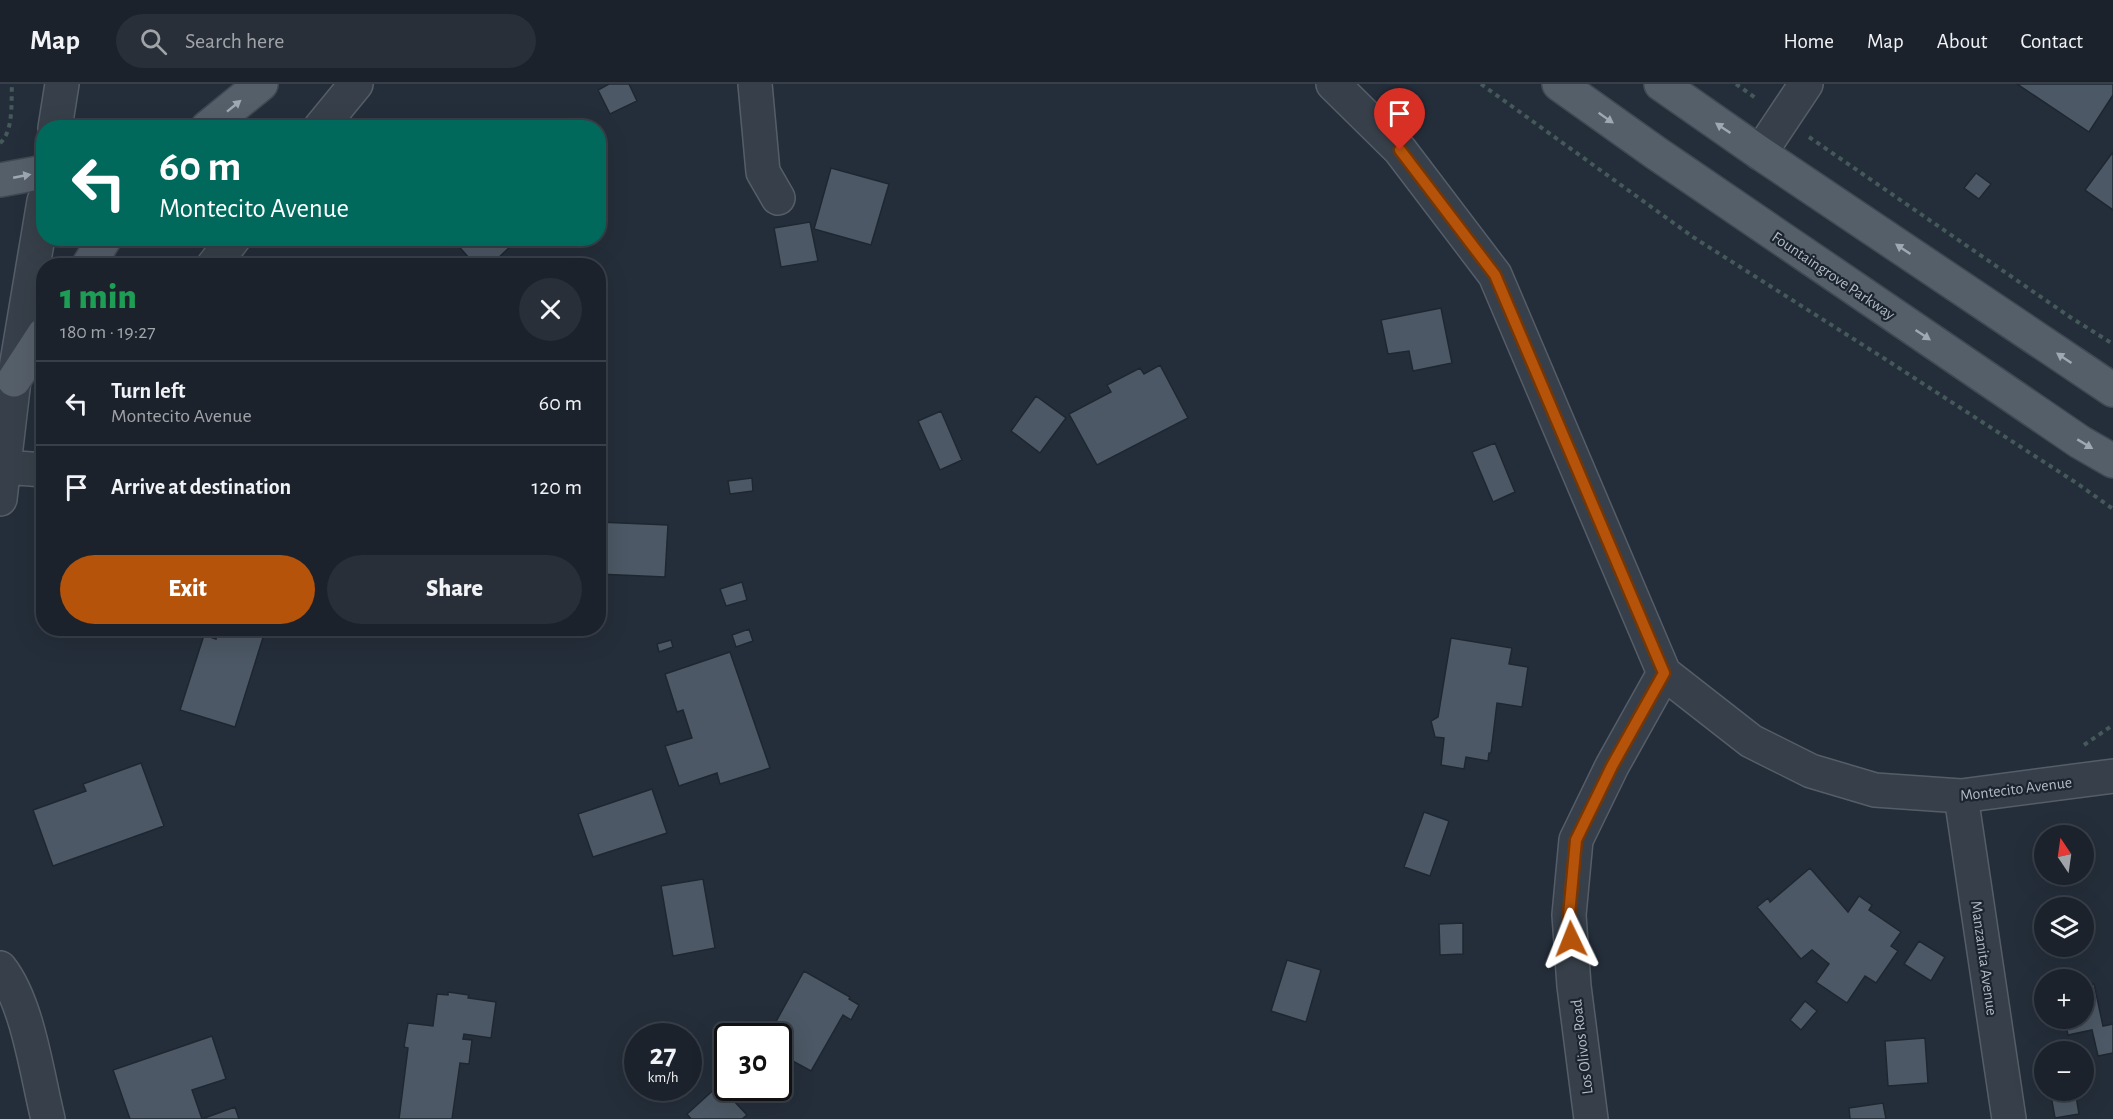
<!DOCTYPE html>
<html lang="en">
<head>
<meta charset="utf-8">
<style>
	:root { --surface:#1b222c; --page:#282f38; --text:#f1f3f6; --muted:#a0a4a9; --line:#393f48; --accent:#b45309 }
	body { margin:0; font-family:"Alegreya Sans",sans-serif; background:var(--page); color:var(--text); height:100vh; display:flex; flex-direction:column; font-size:22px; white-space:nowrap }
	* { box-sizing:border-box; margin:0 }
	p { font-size:20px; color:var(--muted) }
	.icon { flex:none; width:33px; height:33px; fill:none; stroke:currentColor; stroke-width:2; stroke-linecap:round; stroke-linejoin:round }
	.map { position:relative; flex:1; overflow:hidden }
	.sheet { position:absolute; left:36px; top:174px; width:570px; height:378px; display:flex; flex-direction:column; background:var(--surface); border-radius:24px; box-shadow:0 6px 24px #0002,0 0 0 2px var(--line) }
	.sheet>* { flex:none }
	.hud { position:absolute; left:36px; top:36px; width:570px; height:126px; border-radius:24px; box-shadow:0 6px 24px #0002,0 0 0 2px var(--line); background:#00695c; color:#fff; overflow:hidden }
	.needle { width:39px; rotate:347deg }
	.fabs { position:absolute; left:2034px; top:741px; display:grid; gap:12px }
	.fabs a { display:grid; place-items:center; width:60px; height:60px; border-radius:50%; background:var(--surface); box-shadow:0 6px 24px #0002,0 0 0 2px var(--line); font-size:30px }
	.speed { position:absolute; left:624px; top:939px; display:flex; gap:12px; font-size:30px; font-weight:700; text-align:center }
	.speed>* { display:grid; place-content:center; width:78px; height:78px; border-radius:50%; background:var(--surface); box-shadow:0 6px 24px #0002,0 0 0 2px var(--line); line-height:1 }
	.speed small { font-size:15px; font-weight:400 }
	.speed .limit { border:3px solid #111; border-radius:9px; background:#fff; color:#111 }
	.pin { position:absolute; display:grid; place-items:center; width:51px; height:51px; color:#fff; margin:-62px -26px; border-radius:50% 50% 50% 0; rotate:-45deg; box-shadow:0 0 6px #0007 }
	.pin .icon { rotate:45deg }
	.me { position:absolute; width:66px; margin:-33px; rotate:358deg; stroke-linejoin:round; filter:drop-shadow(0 0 4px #0008) }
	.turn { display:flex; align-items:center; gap:21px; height:126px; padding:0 24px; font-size:27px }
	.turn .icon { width:78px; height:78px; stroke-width:2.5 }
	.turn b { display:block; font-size:42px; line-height:51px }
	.round { display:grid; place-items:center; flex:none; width:63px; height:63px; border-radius:32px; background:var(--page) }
	.summary { display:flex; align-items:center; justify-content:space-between; height:102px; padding:0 24px }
	h1 { font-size:36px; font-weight:800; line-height:45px; color:#1e9e55 }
	.button { display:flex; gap:12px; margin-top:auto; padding:12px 24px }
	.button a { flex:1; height:69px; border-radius:36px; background:var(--accent); color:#fff; font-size:24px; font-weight:800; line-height:69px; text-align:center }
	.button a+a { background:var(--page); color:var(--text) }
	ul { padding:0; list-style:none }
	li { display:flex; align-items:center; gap:18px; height:84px; padding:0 24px; border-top:2px solid var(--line) }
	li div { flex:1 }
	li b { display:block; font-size:22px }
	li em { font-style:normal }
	header { display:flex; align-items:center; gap:36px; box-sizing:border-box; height:84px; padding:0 30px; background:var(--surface); border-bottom:2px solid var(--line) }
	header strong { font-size:28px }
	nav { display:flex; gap:33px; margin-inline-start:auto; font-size:21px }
	.search { width:420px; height:54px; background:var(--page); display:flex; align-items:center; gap:15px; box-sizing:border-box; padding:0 21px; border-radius:33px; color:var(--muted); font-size:22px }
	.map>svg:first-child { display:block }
</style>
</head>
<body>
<header>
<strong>Map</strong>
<div class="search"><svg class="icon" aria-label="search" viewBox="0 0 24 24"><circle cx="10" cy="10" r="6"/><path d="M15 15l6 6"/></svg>Search here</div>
<nav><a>Home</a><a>Map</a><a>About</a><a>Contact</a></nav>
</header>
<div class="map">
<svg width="2113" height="1035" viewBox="0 0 2113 1035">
	<rect width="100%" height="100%" fill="#242e3a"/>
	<path fill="#4c5865" stroke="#1e2731" stroke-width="1.5" d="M 609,0 L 629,0 L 637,17 L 610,30 L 598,6 Z
		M 2017,0 L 2113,0 L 2113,11 L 2089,48 Z
		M 2113,68 L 2113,126 L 2085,106 Z
		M 831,84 L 889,100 L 871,161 L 814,145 Z
		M 1976,89 L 1991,100 L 1979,115 L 1964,104 Z
		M 810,138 L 818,177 L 781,183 L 774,144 Z
		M 458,154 L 519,154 L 490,182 L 476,182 L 455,158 Z
		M 1441,224 L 1452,279 L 1413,287 L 1409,267 L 1388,270 L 1381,236 Z
		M 1160,281 L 1188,334 L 1097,381 L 1069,330 L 1111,308 L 1107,301 L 1140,284 L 1144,290 Z
		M 1036,312 L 1066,334 L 1040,369 L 1011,347 Z
		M 941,327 L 962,376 L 940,386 L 918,337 Z
		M 1495,359 L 1515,408 L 1493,418 L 1472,368 Z
		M 752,394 L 753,407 L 730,410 L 728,397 Z
		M 598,438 L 668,441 L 665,493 L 598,490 Z
		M 742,498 L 747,516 L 726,522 L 720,505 Z
		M 219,544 L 266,544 L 235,643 L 180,626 L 204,551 L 216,555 Z
		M 749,545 L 753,557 L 736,563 L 732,551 Z
		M 1451,554 L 1512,564 L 1509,580 L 1528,583 L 1522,623 L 1497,619 L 1491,669 L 1489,669 L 1488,677 L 1466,673 L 1464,685 L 1441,681 L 1444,654 L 1435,653 L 1431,637 L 1438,633 Z
		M 671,556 L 673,563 L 659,568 L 657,560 Z
		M 730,568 L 770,684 L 720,700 L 717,689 L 679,702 L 665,662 L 692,654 L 683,626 L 677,628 L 665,590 Z
		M 141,679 L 164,742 L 53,782 L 33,726 L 86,707 L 83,700 Z
		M 652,705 L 667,749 L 593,773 L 578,730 Z
		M 1424,728 L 1449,737 L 1430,792 L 1404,783 Z
		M 1810,784 L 1848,828 L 1859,812 L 1872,821 L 1869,826 L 1901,848 L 1891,862 L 1898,867 L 1876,899 L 1865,892 L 1847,919 L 1816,898 L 1829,880 L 1812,866 L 1801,875 L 1757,823 L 1768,814 L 1770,818 Z
		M 703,795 L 715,864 L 673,872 L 661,802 Z
		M 1463,839 L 1463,870 L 1440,871 L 1439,840 Z
		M 1919,857 L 1945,873 L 1931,897 L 1904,880 Z
		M 1287,876 L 1321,886 L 1306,938 L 1271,927 Z
		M 804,887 L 850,913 L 849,915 L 859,921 L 851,936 L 843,931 L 811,987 L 778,969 L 778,952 L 768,952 Z
		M 2094,900 L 2103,942 L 2113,940 L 2113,969 L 2098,972 L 2092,946 L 2068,951 L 2064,934 L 2084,934 L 2084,902 Z
		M 448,908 L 469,911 L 468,914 L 496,918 L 491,954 L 464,950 L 463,955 L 472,956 L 469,980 L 460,979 L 452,1035 L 399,1035 L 408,964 L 404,963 L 408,939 L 433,942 L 437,910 L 448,911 Z
		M 1805,917 L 1817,927 L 1801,946 L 1790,936 Z
		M 212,952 L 226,995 L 192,1006 L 202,1035 L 235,1023 L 239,1035 L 130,1035 L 113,986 Z
		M 1925,954 L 1928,999 L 1888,1002 L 1885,957 Z
		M 719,1001 L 747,1031 L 742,1035 L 691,1035 L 687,1030 Z
		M 2050,1006 L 2075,1006 L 2079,1030 L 2055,1034 Z
		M 1883,1019 L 1886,1035 L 1850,1035 L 1849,1024 Z"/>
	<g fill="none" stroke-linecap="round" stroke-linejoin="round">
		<defs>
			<path id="minor" d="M 755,0 L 763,88 L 778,114
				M 1333,0 L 1400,66 L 1495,191 L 1664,589 L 1751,657 L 1811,687 L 1875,706 L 1961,712 L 2113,692
				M 55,44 L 62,0
				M 320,44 L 356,0
				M 1760,69 L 1806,0
				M 213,182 L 234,154
				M 4,383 L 44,386
				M 0,415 L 14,296 L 44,117
				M 1961,712 L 2009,1035
				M 0,884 C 28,919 37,991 48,1035
				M 1591,1035 L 1574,902 L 1569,831 L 1576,756 L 1612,682 L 1664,589"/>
			<path id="major" d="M 1559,0 L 1656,69 L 2080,358 L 2113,377
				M 1661,0 L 1760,69 L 2113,306
				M 207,44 L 261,0
				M 0,96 L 44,88
				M 88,182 L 105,154
				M 14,296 L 44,250"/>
		</defs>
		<use href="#minor" stroke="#555e68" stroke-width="36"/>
		<use href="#major" stroke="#404953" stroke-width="36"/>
		<path stroke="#45585a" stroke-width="4" stroke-dasharray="4.5 4.5" stroke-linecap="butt" d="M 1481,0 L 1693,153 L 1885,275 L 2078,400 L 2113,425
			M 1736,0 L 1757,15
			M 1809,53 L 2070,233 L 2113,260
			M 0,59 C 14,47 11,17 12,0
			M 2084,661 L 2113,641"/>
		<use href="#minor" stroke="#37404a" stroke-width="33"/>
		<use href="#major" stroke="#555f6a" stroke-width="33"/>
	</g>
	<defs><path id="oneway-solid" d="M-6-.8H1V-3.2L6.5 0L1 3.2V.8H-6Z" transform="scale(1.5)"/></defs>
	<g fill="#9fa9b4">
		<use href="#oneway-solid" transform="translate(234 22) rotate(-39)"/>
		<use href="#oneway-solid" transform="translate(1606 34) rotate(35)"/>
		<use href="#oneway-solid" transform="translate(1723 44) rotate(-146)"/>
		<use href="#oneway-solid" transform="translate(22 92) rotate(-11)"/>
		<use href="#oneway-solid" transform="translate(1903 165) rotate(-146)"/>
		<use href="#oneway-solid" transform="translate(1923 251) rotate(34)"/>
		<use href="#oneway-solid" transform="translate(2064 274) rotate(-146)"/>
		<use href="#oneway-solid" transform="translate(2085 360) rotate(31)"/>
	</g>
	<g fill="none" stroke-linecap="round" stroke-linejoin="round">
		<defs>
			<path id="route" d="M 1400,66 L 1495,191 L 1664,589 L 1612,682 L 1576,756 L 1569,831 L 1571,855"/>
		</defs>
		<use href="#route" stroke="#753606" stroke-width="15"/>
		<use href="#route" stroke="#b45309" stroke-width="10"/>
	</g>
	<g text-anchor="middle" stroke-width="4.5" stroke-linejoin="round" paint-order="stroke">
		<g font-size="16" fill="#b2bbc6" stroke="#1c252f">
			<text transform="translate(1834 191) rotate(34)" y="6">Fountaingrove Parkway</text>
			<text transform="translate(2016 704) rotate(-7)" y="6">Montecito Avenue</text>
			<text transform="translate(1985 874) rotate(82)" y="6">Manzanita Avenue</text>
			<text transform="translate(1581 963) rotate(-97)" y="6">Los Olivos Road</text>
		</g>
	</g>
</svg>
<div class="fabs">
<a><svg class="needle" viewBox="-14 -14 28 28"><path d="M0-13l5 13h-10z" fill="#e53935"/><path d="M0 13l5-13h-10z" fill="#a0a4a9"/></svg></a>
<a><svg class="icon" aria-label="layers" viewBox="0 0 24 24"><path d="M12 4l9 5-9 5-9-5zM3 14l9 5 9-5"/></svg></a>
<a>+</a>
<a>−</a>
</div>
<div class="speed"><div>27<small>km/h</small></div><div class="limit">30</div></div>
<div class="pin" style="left:1400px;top:66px;background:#d93025"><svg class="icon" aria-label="arrive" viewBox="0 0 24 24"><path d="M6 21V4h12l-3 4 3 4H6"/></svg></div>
<svg class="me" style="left:1571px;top:855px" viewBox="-20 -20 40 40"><path d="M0-17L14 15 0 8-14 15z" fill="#b45309" stroke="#fff" stroke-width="4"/></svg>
<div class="hud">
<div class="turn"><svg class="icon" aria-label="left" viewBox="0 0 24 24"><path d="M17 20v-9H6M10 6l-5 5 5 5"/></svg><div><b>60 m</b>Montecito Avenue</div></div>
</div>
<section class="sheet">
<div class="summary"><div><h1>1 min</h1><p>180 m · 19:27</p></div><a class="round"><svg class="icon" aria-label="close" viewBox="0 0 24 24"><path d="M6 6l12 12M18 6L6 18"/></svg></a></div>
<ul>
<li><svg class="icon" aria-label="left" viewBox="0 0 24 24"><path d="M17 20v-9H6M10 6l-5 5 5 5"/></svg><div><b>Turn left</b><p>Montecito Avenue</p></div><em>60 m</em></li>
<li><svg class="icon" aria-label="arrive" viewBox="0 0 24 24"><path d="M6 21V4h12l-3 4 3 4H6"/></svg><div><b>Arrive at destination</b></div><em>120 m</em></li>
</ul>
<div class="button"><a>Exit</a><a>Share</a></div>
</section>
</div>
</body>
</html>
